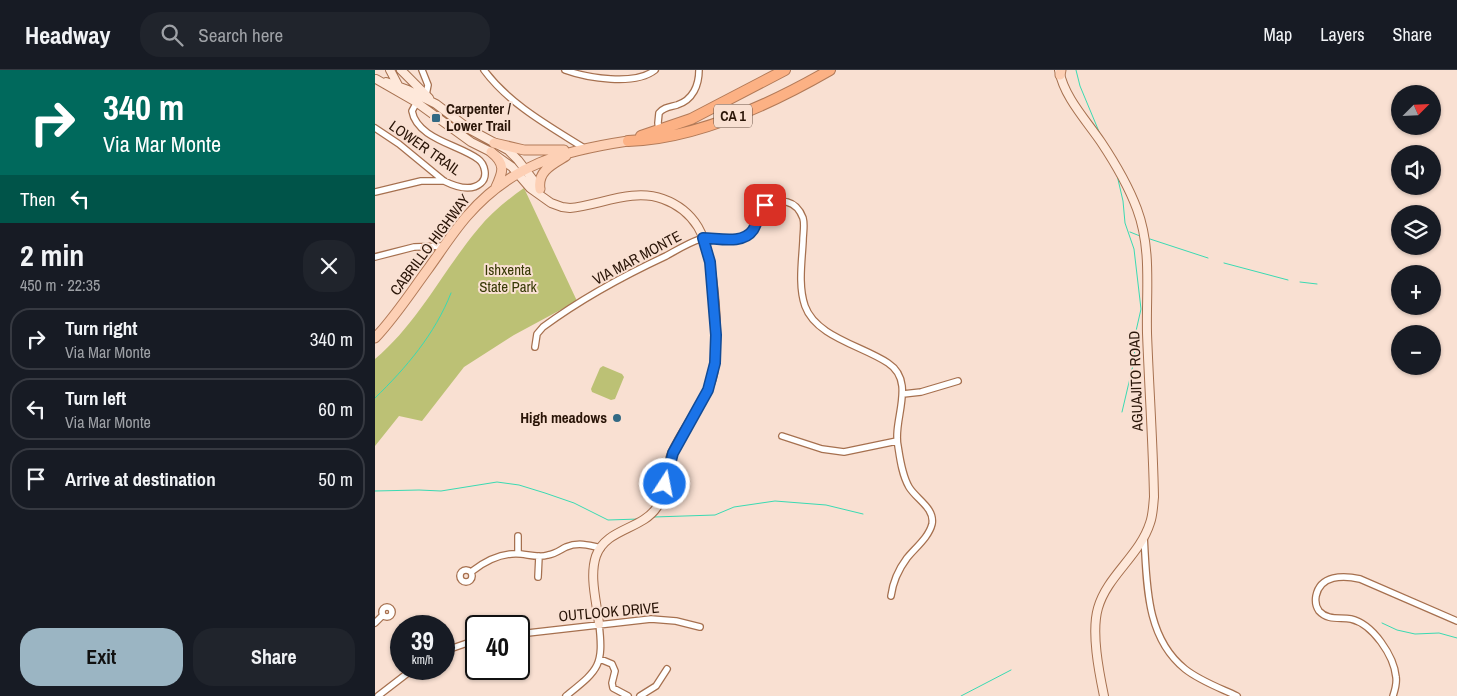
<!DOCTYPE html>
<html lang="en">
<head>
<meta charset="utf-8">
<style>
	:root { --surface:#171b24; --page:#20242c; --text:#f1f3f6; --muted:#9ea1a6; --line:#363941; --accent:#9bb5c3 }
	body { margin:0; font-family:"Archivo Narrow",sans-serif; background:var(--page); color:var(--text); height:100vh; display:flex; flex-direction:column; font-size:19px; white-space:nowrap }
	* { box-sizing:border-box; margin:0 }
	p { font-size:16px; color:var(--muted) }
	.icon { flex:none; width:28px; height:28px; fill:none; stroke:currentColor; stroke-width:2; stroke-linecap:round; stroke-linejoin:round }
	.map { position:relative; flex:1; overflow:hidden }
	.drawer { display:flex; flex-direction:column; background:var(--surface); width:375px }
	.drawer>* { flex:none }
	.banner { background:#00695c; color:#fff; overflow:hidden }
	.needle { width:32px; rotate:66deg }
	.controls { position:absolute; left:1016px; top:15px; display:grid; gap:10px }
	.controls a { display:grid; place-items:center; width:50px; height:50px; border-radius:50%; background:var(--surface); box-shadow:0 1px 4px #0004; font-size:25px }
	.speed { position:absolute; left:15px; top:545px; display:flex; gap:10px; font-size:25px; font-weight:700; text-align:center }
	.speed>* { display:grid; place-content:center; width:65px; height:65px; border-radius:50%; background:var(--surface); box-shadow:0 1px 4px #0004; line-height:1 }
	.speed small { font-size:12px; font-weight:400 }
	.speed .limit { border:2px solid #111; border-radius:8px; background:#fff; color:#111 }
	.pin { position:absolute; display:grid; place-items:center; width:42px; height:42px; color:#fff; margin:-21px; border-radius:10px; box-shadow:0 2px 8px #0006 }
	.me { position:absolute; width:55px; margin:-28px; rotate:11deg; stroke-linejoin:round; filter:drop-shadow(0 0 4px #0008) }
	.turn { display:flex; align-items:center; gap:18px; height:105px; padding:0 20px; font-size:22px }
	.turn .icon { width:65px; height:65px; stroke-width:2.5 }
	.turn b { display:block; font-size:35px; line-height:42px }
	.then { display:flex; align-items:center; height:48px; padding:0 20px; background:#0003; gap:10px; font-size:19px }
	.round { display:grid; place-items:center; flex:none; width:52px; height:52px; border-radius:20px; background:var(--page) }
	.headline { display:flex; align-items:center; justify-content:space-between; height:85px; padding:0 20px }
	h1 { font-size:30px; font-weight:700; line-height:38px }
	.action { display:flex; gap:10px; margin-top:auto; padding:10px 20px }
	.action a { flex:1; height:58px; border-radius:20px; background:var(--accent); color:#111; font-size:20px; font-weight:700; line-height:58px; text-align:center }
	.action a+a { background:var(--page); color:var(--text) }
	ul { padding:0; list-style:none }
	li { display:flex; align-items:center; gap:15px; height:62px; margin:0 10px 8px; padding:0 10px; border:2px solid var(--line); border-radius:20px }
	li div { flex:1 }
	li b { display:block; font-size:19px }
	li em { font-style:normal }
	header { display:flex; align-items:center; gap:30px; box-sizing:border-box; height:70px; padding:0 25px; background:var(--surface); border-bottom:1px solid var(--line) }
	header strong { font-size:24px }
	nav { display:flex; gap:28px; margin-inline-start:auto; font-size:18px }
	.search { width:350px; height:45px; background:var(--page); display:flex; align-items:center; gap:12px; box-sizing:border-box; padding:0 18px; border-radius:20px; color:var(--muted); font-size:19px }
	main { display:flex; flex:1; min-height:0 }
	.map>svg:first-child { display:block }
</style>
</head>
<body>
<header>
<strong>Headway</strong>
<div class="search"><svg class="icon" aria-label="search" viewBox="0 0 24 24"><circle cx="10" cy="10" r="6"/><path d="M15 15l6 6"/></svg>Search here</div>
<nav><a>Map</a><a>Layers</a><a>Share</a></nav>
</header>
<main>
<section class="drawer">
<div class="banner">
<div class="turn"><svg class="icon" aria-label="right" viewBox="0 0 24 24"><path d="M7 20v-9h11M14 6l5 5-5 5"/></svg><div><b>340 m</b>Via Mar Monte</div></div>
<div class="then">Then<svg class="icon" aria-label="left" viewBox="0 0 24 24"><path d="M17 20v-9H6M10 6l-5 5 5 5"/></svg></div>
</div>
<div class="headline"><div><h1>2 min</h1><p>450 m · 22:35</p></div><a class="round"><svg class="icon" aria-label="close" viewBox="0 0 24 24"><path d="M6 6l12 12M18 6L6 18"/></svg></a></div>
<ul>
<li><svg class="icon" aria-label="right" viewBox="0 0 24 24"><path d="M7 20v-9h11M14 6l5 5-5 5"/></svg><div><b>Turn right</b><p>Via Mar Monte</p></div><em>340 m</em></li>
<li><svg class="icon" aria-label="left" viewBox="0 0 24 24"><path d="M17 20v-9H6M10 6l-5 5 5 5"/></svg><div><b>Turn left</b><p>Via Mar Monte</p></div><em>60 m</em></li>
<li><svg class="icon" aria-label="arrive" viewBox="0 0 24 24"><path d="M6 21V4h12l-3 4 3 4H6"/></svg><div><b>Arrive at destination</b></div><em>50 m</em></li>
</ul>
<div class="action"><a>Exit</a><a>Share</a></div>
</section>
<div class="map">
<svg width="1082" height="626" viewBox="0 0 1082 626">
	<rect width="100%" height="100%" fill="#f9e0d2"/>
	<path fill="#bcc175" d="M 149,118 L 202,231 L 139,265 L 89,297 L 47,351 L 24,346 L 0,376 L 0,289 C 43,253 67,202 103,159 C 116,143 132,130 149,118 Z
		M 228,296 L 247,304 L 249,307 L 240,329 L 236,330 L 217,322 L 216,319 L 225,298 Z"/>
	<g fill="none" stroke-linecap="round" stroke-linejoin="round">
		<path stroke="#3adab2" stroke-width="1" d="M 701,0 L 705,16 L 725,64
			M 742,105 L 748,131 L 750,153 L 759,179 L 766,239 L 761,261 L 759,291 L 747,342
			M 755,162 L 765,166
			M 775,169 L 833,188
			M 849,193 L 913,210
			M 925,212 L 942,214
			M 0,328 C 31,298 60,264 76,223
			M 0,421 L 44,420 L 66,421 L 122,412 L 144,415 L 170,423 L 199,433 L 233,450 L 264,449
			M 279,447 L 340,445 L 359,437 L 400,431 L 451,435 L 488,444
			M 1007,553 L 1022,560 L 1040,564 L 1064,563 L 1082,568
			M 586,626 L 636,600"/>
		<defs>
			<path id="street" d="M 47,0 L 53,15 L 51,25
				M 109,0 C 134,34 174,56 209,78
				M 190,0 C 212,8 260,16 280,0
				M 0,58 L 24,74 L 69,111 C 79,116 96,122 106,113 C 113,107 110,94 103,89 C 85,75 42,69 37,41 L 43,30
				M 284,60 L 283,53 L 284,43 C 289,37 295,37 302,35 C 318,30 324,15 324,0
				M 0,122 L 46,111 L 69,111
				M 0,187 L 39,177 L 70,176
				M 160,277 L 162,264 L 168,257 C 206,229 248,206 291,186 C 302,180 313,173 325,169 C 338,164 354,173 367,168 C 389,161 379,122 412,132 C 420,134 425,140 428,148 C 430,155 428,163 428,171 C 427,191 423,216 430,236 C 441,267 488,276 513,293 C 542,312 517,350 523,376 C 525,389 527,405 534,417 C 541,429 560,438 557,454 C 554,467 540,478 532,488 C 523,500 518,511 516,526
				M 528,324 L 546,322 L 583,311
				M 407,366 L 447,379 L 469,382 L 522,371
				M 769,466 C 772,512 770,567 810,599 C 825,611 845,618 862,626
				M 143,484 L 143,466
				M85 506a6 6 0 1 1 12 0a6 6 0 1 1-12 0Z
				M 96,502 C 110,491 126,482 146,484 C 155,485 164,488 173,485 C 180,484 185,480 191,477 C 203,472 214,475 226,478
				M 163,507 L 164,486
				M7 542a5 5 0 1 1 10 0a5 5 0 1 1-10 0Z
				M 0,553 L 8,545
				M 144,564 L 276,549 L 301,551 L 325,557
				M 69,581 L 101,570
				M 225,589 L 237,594 L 240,601 L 237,613 L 238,618 L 253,626
				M 3,626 L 38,599
				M 191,626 C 223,600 229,597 224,554
				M 265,626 L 281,616 L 292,599
				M 1018,626 C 1020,620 1022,613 1021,607 C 1019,586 998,554 976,549 C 965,547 953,551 944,541 C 941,537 940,532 941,526 C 945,505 968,505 985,509 L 1082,551"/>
			<path id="secondary" d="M 15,0 L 24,17
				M 26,0 L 54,28
				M 684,0 C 689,27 711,50 726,72 C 740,93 753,115 762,139 C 777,179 771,221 772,263 C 774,318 778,372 779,427 C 778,436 778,445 775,453 C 765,485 732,506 723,538 C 716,562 724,602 729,626
				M 1,9 L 41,32 L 96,72 L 116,82 L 137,97 L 155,118 L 176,133 L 187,137 L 195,138 C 225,135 258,118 288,129 C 302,134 315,144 323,157 C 340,186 346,277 337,309 C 329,334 308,358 297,383 C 290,400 292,421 282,437 C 267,460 231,458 221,486 C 214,507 222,533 224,554
				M 11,12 L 33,20 L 61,34 L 94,59 L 133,80 L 143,90 L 165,119"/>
			<path id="primary" d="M 685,5 L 686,0
				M 119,73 L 149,80 L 189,80
				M 116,82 C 131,94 128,102 121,117
				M 165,119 C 162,101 178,94 191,86
				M 0,268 C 20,247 36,222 53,199 C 66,181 78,162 92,146 C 137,94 187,81 253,71"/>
			<path id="highway" d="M 266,66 L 316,49 L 410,0
				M 253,71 C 322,69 396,34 455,0"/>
		</defs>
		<use href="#street" stroke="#a6704f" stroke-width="8"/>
		<use href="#secondary" stroke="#a6704f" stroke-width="10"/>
		<use href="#primary" stroke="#b27a58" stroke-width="11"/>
		<use href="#highway" stroke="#b27a58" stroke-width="12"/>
		<use href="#street" stroke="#fff" stroke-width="5.5"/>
		<use href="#secondary" stroke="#fee8da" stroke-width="8"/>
		<use href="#primary" stroke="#fdd0b5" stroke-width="9"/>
		<use href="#highway" stroke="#fcb184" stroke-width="10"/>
	</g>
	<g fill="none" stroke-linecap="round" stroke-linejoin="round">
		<defs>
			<path id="route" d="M 290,414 L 298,383 L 333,320 L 340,293 L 341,265 L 335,192 L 328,168 C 343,168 368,175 378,160 C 383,152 384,142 390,135"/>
		</defs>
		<use href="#route" stroke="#114b97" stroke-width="12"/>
		<use href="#route" stroke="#1a73e8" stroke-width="9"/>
	</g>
	<g fill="#326984" stroke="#f9e0d2" stroke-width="2">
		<rect x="56" y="43" width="10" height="10" rx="2.5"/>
		<circle cx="242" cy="348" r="5"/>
	</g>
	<g text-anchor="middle" stroke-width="4" stroke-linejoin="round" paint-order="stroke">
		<rect fill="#f9e0d2" stroke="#675144" stroke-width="1" x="339" y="34.5" width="38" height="23" rx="4"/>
		<g font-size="14" font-weight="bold" fill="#291407">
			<text x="358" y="51">CA 1</text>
		</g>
		<g font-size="15" font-weight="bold" fill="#291407" stroke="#f9e0d2" text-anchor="start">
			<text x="71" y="44">Carpenter /<tspan x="71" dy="17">Lower Trail</tspan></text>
			<text x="232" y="353" text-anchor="end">High meadows</text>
		</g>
		<g font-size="15" fill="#291407" stroke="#f9e0d2">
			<text transform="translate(50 78) rotate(35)" y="5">LOWER TRAIL</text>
			<text transform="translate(55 175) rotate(-53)" y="5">CABRILLO HIGHWAY</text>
			<text transform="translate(262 188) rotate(-28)" y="5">VIA MAR MONTE</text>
			<text transform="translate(761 311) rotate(-92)" y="5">AGUAJITO ROAD</text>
			<text transform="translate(234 542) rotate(-5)" y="5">OUTLOOK DRIVE</text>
		</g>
		<g font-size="15" fill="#373905" stroke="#f9e0d2">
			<text x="133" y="205">Ishxenta<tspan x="133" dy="17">State Park</tspan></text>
		</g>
	</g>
</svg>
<div class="controls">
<a><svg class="needle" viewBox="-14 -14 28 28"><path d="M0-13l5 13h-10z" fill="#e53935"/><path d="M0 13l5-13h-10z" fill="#9ea1a6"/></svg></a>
<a><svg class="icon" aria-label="sound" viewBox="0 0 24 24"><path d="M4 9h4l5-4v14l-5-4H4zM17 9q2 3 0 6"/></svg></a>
<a><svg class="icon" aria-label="layers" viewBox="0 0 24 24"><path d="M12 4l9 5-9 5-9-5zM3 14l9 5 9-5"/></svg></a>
<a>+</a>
<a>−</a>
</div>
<div class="speed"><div>39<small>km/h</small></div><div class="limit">40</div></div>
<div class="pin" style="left:390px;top:135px;background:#d93025"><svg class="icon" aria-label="arrive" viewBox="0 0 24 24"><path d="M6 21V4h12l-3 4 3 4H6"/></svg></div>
<svg class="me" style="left:290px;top:414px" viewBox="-20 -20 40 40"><circle r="17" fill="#1a73e8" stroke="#fff" stroke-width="3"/><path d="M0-11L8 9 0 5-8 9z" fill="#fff"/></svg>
</div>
</main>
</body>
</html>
